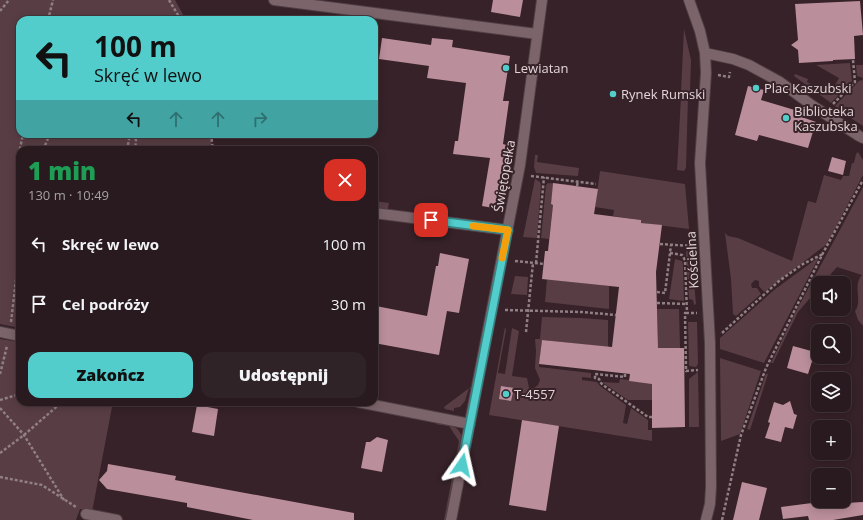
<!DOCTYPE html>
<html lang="pl">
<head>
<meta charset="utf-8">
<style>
	:root { --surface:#281a1e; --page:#302327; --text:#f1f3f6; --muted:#a5a1a4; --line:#44383c; --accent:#52cdcc }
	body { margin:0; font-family:"Open Sans",sans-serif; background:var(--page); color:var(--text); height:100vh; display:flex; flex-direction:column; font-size:15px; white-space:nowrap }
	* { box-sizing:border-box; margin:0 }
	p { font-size:13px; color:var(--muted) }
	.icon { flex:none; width:22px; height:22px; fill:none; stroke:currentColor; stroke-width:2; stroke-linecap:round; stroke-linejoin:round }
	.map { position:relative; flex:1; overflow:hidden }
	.drawer { position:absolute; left:16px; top:146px; width:362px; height:260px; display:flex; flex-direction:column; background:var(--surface); border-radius:12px; box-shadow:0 2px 10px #0003,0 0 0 1px var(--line) }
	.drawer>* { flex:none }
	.hud { position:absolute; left:16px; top:16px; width:362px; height:122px; border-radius:12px; box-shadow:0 2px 10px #0003,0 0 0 1px var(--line); background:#52cdcc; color:#111; overflow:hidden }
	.controls { position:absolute; left:811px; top:276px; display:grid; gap:8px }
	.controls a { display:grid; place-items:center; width:40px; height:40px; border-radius:8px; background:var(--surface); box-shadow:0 2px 10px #0003,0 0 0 1px var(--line); font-size:20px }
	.pin { position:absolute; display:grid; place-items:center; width:34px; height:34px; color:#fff; margin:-17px; border-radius:8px; box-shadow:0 2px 6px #0006 }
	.me { position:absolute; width:44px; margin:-22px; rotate:11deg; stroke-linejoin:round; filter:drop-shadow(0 0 3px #0008) }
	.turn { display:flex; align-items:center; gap:14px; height:84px; padding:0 12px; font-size:18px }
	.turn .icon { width:52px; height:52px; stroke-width:2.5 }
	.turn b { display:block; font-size:28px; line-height:34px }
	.lanes { display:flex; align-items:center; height:38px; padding:0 12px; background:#0003; justify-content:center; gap:20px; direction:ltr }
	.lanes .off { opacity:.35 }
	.round { display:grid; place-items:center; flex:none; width:42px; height:42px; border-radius:12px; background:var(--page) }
	.overview { display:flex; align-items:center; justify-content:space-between; height:68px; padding:0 12px }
	h1 { font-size:24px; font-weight:800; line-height:30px; color:#1e9e55 }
	.cta { display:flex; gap:8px; margin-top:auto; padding:8px 12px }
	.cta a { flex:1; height:46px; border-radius:12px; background:var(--accent); color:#111; font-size:16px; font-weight:800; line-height:46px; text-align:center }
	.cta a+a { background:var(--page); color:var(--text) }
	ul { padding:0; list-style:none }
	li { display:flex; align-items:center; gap:12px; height:60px; padding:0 12px }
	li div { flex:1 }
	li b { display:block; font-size:15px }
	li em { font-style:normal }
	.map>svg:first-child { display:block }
</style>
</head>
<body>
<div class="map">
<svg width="863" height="520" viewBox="0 0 863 520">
	<rect width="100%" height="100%" fill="#362228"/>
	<path fill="#593d45" d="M 0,0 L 175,0 L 186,20 L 20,20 L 20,134 L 213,134 L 210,150 L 20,150 L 20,328 L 0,324 Z
		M 684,29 L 691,60 L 690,91 L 681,91 Z
		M 850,63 L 852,81 L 831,103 L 794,76 L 795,74 L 808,79 L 807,82 L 830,94 L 839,78 L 816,65 Z
		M 856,65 L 863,65 L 863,78 L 857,76 Z
		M 863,79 L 863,126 L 837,109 L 835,106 L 860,80 L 861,81 Z
		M 681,97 L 688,97 L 686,168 L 684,171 L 677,170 Z
		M 858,152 L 863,160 L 863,175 L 827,244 L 764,292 L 759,286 L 759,281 L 755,280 L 751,284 L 752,288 L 757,288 L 761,294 L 736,316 L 733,314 L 731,279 L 725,233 L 728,236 L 738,238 L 792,261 L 808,201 L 816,203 L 824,175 L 841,180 L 843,176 L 849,176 L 852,163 L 854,163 L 856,154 Z
		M 535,155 L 538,155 L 537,162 L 579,168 L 578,176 L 536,173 L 534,167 Z
		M 600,171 L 685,184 L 689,229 L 641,223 L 641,220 L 613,216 L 614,210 L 595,207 Z
		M 535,179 L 540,182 L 541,185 L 537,238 L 523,237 Z
		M 548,183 L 573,185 L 573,186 L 553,184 L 551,204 L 553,205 L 549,239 L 541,238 L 546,185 Z
		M 863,187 L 863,326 L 858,320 L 855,311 C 863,301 852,286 862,275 L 837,267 L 823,283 L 818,283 L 818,289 L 798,312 L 773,363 L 771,363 L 795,313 Z
		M 374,201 L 389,203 L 386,219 L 374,217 Z
		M 689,247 L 691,248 L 696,304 L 694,305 L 693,300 L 689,299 L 686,253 L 687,249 Z
		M 819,257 L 764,363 L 720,349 L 720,338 L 774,290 Z
		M 675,259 L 682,261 L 683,264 L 684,301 L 669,299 Z
		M 515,276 L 528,277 L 527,295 L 511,294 Z
		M 547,279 L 609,286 L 609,309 L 545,302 Z
		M 657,309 L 679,309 L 680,348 L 658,348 Z
		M 542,317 L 581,318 L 608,320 L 608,347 L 542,340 L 539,367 L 591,373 L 591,378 L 582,377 L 582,380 L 597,382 L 600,386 L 626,405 L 623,423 L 627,424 L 631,408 L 648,420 L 648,430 L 652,430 L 652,441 L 489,415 L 505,327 L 506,330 L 498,373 L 505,374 L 512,328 L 519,331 L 512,376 L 527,378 L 529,388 L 534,388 L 538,385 L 540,380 L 535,368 L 536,351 L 535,339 L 540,339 Z
		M 688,322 L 697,322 L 698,364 L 696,367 L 689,366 Z
		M 482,336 L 483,338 L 473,389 L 469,388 L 465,401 L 460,407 L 454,408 L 454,411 L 445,409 L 444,407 L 472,386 Z
		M 0,339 L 20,342 L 20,402 L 113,402 L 92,512 L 80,509 L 76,520 L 0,520 Z
		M 720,358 L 761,371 L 740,434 L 721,441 Z
		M 698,372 L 699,427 L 689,427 L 689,379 Z
		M 766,374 L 768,374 L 750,430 L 747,429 Z
		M 620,379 L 629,380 L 629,381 L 652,383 L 652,400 L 628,400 L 602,382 L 619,383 Z
		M 439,423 C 449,424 459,426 462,437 L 447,520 L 444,520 L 459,441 L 449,426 L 435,424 Z"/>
	<path fill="#ba8e9b" d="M 493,0 L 523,0 L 520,17 L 491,12 Z
		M 860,1 L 863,35 L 854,36 L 855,59 L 833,60 L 833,61 L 799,63 L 798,50 L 791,45 L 798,40 L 795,4 Z
		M 382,38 L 431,45 L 432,38 L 453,40 L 452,47 L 510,56 L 503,101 L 509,101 L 503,144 L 510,146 L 499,209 L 482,206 L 490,158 L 453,154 L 455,141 L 458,141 L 466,83 L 427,78 L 429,66 L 379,59 Z
		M 748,86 L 764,90 L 761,100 L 798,111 L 796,115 L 816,122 L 808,148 L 759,135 L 757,141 L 735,135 Z
		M 832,157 L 846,161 L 843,175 L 828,171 Z
		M 553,183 L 598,189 L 594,214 L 641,220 L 641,223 L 662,225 L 656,272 L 658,348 L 684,348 L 685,427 L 652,428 L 652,384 L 629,381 L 630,374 L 539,364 L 542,340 L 612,347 L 619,287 L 542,279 L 545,251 L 548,251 L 553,205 L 551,204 Z
		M 440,253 L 469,259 L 459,313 L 447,311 L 439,355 L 374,343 L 374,320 L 376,306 L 427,316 L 436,266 L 438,266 Z
		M 793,346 L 815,352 L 808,374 L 787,368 Z
		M 501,386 L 514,388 L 511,401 L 499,399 Z
		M 790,401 L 794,414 L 797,415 L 793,429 L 785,427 L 781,442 L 765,438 L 770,423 L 768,422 L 774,402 L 783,405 Z
		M 197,405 L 218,409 L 214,436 L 192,432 Z
		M 522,420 L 559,426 L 546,511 L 509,505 Z
		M 377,437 L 388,440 L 382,472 L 361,468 L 366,442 L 370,442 Z
		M 108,464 L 176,476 L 175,480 L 354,513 L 354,520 L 253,520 L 187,507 L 187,503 L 107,489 L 99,480 L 107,471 Z
		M 742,482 L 767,488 L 759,520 L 733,520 Z
		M 812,501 L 845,501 L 845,503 L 863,502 L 863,515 L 833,520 L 809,520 L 808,516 L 783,519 L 781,507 L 812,503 Z"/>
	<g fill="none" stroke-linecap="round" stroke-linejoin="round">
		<defs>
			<path id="minor" d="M 274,0 L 537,34
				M 689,0 L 700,31 L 705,53 L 706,73 L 700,163 L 710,343 L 711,487 L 710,504 L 706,520
				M 705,53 L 733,59 L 749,65 L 780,82 L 813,106 L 859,136 L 863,138
				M 374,213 L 508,230
				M 0,332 L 20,336
				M 358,402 L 470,424
				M 86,514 L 117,520
				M 451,520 L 520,165 L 542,0"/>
		</defs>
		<use href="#minor" stroke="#503f45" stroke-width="12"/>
		<path stroke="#907f84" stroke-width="2.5" stroke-dasharray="3 2" stroke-linecap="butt" d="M 169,0 L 181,20
			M 0,11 L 9,0
			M 48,20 L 53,0
			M 718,75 L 729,77 L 730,72
			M 833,104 L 855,82 L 853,60
			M 133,134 L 136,140 L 135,150
			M 211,134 L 213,150
			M 43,150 L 50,134
			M 127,150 L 130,134
			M 531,176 L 596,184
			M 577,186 L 578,181
			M 660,244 L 692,246
			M 670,253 L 682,255 L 685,260 L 687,313 L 697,313
			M 515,261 L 544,264
			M 536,263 L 544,177
			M 18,274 L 19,181 L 17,163 L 23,134
			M 657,292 L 665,293 L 671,245
			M 657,303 L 687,304
			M 505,310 L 582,312 L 616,315
			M 687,313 L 685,313 L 686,371 L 698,370
			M 11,322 L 16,280 L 20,280
			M 526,332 L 533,263
			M 722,333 L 779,281 L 803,264 L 823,254
			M 0,374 L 7,346
			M 625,374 L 625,377 L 595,374 L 595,378 L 599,379 L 600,382 L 603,385 L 648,417 L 652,417
			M 0,400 L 20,394
			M 0,408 L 24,435 L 64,500
			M 0,453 L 24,435 L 62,402
			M 0,477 L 42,485 L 76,507
			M 722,520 L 741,435 L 766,368 L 823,253 L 863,180"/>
		<use href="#minor" stroke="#7c646b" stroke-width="10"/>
	</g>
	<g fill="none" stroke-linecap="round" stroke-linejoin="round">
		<defs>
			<path id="route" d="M 431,220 L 508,230 L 462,465"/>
		</defs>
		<use href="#route" stroke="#358585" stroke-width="10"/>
		<use href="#route" stroke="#52cdcc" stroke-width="7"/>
		<path stroke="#f59e0b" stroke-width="7" d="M 473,226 L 508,230 L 502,258"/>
	</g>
	<g fill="#52cdcc" stroke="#362228" stroke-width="1.5">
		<circle cx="506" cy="68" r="4"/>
		<circle cx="756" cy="88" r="4"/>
		<circle cx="613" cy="94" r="4"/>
		<circle cx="786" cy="118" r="4"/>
		<circle cx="506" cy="394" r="4"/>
	</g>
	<g text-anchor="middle" stroke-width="4" stroke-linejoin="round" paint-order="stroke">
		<g font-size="13" fill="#e2d4d8" stroke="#362228" text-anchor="start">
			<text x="514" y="73">Lewiatan</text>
			<text x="764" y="93">Plac Kaszubski</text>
			<text x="621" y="99">Rynek Rumski</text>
			<text x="794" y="116">Biblioteka<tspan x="794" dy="15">Kaszubska</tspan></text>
			<text x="514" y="399">T-4557</text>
		</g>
		<g font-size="13" fill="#e2d4d8" stroke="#362228">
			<text transform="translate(504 176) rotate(-80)" y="5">Świętopełka</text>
			<text transform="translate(692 260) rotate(-93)" y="5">Kościelna</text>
		</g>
	</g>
</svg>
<div class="controls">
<a><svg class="icon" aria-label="sound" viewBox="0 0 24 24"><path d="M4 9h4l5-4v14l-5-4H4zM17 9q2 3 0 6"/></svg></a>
<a><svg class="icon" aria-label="search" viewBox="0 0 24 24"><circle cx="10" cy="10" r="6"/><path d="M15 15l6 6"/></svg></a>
<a><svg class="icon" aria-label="layers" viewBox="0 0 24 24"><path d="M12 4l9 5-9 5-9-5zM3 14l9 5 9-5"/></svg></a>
<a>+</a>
<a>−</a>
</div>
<div class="pin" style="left:431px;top:220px;background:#d93025"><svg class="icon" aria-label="arrive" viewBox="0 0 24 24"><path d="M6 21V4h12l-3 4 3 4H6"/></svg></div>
<svg class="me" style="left:462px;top:465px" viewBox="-20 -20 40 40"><path d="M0-17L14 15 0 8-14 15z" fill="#52cdcc" stroke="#fff" stroke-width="4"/></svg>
<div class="hud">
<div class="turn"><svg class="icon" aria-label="left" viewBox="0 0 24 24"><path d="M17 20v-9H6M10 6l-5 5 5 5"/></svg><div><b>100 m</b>Skręć w lewo</div></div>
<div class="lanes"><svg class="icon" aria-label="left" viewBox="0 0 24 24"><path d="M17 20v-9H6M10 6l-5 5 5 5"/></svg><svg class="icon off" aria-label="ahead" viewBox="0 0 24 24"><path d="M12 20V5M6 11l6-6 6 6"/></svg><svg class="icon off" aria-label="ahead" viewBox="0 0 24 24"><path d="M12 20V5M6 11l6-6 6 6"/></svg><svg class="icon off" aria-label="right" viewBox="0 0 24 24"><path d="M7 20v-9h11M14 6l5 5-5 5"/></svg></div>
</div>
<section class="drawer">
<div class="overview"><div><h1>1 min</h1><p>130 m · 10:49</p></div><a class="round" style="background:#d93025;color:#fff"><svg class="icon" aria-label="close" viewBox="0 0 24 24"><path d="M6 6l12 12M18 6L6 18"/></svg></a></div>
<ul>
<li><svg class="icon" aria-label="left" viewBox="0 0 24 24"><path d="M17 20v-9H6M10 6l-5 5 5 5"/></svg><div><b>Skręć w lewo</b></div><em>100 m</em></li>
<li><svg class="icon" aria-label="arrive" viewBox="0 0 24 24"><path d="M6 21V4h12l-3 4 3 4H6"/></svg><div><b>Cel podróży</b></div><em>30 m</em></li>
</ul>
<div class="cta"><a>Zakończ</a><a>Udostępnij</a></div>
</section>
</div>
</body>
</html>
